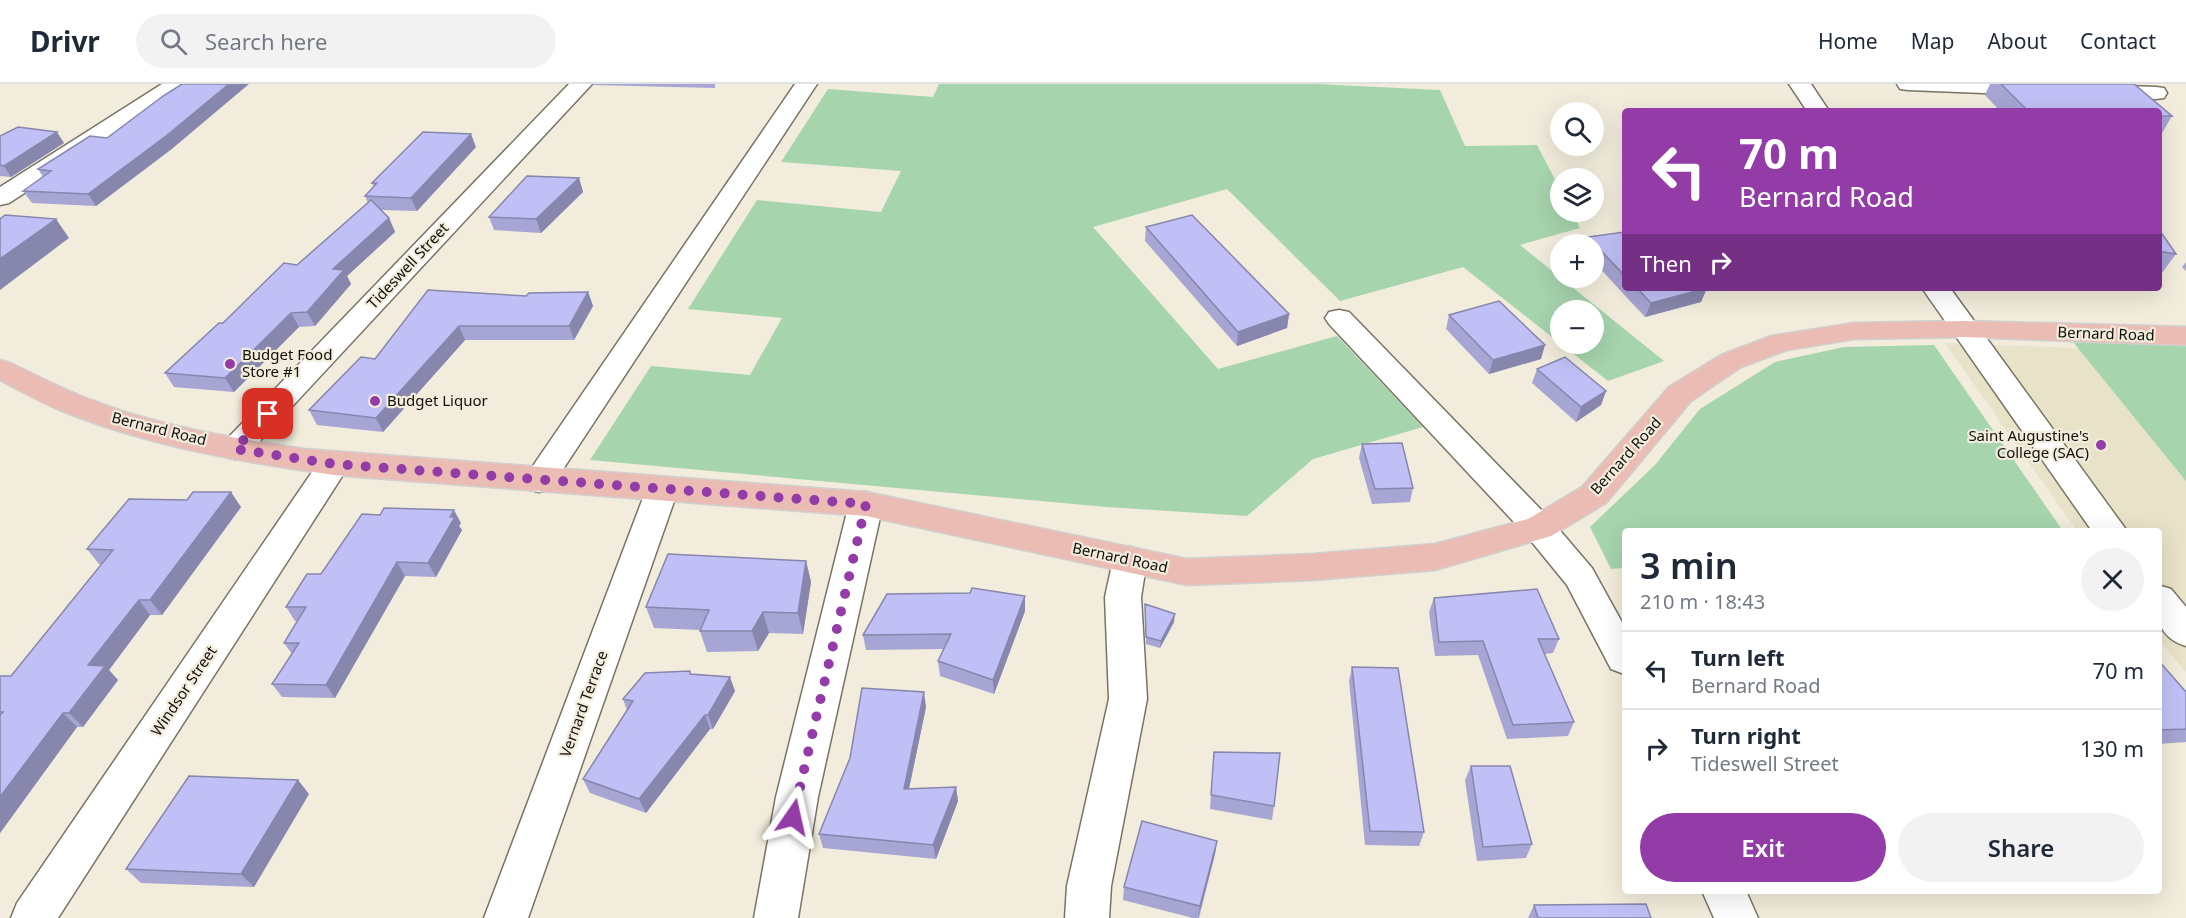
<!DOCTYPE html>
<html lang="en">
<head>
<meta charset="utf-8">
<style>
	:root { --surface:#fff; --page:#f2f2f3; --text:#1f2937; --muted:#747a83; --line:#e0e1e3; --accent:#933ca8 }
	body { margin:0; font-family:"Noto Sans",sans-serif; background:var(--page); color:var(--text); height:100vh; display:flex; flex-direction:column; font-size:22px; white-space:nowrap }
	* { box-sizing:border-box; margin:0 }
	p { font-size:20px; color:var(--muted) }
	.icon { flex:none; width:33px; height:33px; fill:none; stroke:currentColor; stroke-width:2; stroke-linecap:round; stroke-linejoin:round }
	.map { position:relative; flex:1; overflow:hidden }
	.drawer { position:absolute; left:1622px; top:444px; width:540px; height:366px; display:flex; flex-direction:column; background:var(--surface); border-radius:6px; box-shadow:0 6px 24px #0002 }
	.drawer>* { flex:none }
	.hud { position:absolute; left:1622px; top:24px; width:540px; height:183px; border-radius:6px; box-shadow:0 6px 24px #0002; background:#933ca8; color:#fff; overflow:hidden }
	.controls { position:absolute; left:1550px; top:18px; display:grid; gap:12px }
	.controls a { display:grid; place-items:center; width:54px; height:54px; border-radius:50%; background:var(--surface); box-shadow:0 6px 24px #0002; font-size:30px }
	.pin { position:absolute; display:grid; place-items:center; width:51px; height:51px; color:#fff; margin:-26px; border-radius:12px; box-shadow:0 3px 9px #0006 }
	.me { position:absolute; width:66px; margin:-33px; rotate:11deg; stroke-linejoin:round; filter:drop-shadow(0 0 4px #0008) }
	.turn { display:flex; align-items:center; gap:21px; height:126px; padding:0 18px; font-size:27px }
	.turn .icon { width:78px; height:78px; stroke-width:2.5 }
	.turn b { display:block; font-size:42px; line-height:51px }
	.then { display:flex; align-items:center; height:57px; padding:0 18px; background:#0003; gap:12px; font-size:22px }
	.round { display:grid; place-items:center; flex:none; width:63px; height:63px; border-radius:32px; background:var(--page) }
	.summary { display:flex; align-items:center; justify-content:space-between; height:102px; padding:0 18px }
	h1 { font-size:36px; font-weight:600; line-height:45px }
	.button { display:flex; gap:12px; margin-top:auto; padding:12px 18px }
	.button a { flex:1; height:69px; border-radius:36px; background:var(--accent); color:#fff; font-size:24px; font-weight:600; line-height:69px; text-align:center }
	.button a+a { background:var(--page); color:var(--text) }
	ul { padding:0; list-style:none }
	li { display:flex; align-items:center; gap:18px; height:78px; padding:0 18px; border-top:2px solid var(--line) }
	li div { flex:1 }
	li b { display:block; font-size:22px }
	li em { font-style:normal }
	header { display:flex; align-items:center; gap:36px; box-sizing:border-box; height:84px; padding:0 30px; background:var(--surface); border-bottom:2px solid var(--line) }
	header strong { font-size:28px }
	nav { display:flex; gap:33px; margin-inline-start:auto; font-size:21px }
	.search { width:420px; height:54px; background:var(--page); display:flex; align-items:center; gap:15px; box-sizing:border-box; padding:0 21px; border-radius:33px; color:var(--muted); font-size:22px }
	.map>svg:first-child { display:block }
</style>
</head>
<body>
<header>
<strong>Drivr</strong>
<div class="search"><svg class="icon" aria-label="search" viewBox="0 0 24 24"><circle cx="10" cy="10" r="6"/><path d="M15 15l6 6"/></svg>Search here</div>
<nav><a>Home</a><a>Map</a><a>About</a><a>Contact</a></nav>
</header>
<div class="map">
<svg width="2186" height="834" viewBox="0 0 2186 834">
	<rect width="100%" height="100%" fill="#f1ecdb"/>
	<path fill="#e8e2c9" d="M 1945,259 L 2180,268 L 2186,274 L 2186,588 L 2159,556 L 2158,447 L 2077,447 Z"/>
	<path fill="#a6d4ad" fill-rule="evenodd" d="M 939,0 L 1316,0 L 1440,6 L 1465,62 L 1537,61 L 1560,105 L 1560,128 L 1572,128 L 1580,144 L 1520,161 L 1664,277 L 1608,297 L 1463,183 L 1340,217 L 1227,105 L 1093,143 L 1218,285 L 1337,252 L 1423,343 L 1313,375 L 1247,432 L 1107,423 L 590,376 L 651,282 L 750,291 L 782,234 L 688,225 L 757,116 L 881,128 L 901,87 L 781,78 L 828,5 L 933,13 ZM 1560,226 L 1593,226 L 1593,260 L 1560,260 Z
		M 2073,258 L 2186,262 L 2186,397 Z
		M 1934,261 L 2063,447 L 1624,447 L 1624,484 L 1611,485 L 1590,443 L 1655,381 L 1700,325 L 1775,278 L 1844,263 Z"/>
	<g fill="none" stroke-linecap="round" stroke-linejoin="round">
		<defs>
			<path id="minor" d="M 162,0 L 188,0 L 185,5 L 9,119 L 0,121 L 0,103 Z
				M 569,0 L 592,0 L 246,372 L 235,375 L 224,372 L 219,365 L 224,358 Z
				M 795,0 L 817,0 L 550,405 L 539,408 L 528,405 L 523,397 L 528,389 Z
				M 1789,0 L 1811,0 L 1829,27 L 1807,27 Z
				M 1897,0 L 2039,0 L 2044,5 L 2041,10 L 2033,11 L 1908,6 L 1900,5 Z
				M 2099,1 L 2156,3 L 2164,4 L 2167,9 L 2164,14 L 2156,15 L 2091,12 L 2088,7 L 2091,2 Z
				M 1922,204 L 1950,204 L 2127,447 L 2092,447 Z
				M 1339,226 L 1349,228 L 1551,436 L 1592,484 L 1624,542 L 1624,590 L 1611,585 L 1567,501 L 1527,452 L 1329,240 L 1325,234 L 1329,228 Z
				M 334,369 L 345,372 L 350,380 L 58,834 L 11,834 L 17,819 L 323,372 Z
				M 662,395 L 674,398 L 678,406 L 528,834 L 484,834 L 646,406 L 650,398 Z
				M 866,408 L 878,412 L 883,420 L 818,713 L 798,834 L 754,834 L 776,713 L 849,420 L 854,412 Z
				M 1130,463 L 1142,467 L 1147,476 L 1141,513 L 1147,615 L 1111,802 L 1109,834 L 1065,834 L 1067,802 L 1109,615 L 1105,513 L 1113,476 L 1118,467 Z
				M 2158,501 L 2171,505 L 2186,523 L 2186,562 C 2154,552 2158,529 2158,501 Z
				M 1702,807 L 1746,807 L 1758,834 L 1714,834 Z"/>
			<path id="major" d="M 1963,237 L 2186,243 L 2186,261 L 1963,253 L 1854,255 L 1787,266 L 1741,283 L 1691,317 L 1606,419 L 1551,452 L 1435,486 L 1313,496 L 1187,501 L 866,432 L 334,391 C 247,379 157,363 75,332 C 49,323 25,309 0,296 L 0,276 L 10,279 C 38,292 65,307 94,317 C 160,343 234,354 304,365 L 866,408 L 1187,475 L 1313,470 L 1435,460 L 1528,435 L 1582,403 L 1669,303 L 1721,271 L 1771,252 L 1854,239 Z"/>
		</defs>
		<use href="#minor" stroke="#787465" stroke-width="3"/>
		<use href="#major" stroke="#d0cfce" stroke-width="3"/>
		<use href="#minor" fill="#fff" fill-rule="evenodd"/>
		<use href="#major" fill="#ebbcb4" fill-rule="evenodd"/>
	</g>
	<path fill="#a6a5d4" d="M 593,0 L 715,0 L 715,4 L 594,1 Z
		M 1990,0 L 2134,0 L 2172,32 L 2161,51 L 2158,51 L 2158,27 L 2000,27 L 1985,11 Z
		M 0,52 L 64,59 L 11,93 L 0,92 Z
		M 476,63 L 417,127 L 381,126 L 389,134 L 395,148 L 347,192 L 351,200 L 315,242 L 299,243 L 234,308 L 174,303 L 165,289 L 223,239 L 297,181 L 368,119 L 365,112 L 374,103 L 372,99 Z
		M 173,64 L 96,122 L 32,119 L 23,107 L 43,93 L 38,85 Z
		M 579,94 L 583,108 L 541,149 L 494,146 L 489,133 Z
		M 1146,143 L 1289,230 L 1287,244 L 1237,262 L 1145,157 Z
		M 2158,144 L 2176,170 L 2162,189 L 2158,189 Z
		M 1624,148 L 1624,204 L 1707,204 L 1701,218 L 1645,233 L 1593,177 L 1593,160 L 1586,160 L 1588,153 Z
		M 2186,178 L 2186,187 L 2182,183 Z
		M 1821,204 L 1865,204 L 1864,207 L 1824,207 Z
		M 588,208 L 593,222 L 574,256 L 465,256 L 383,348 L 317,341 L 309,326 L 375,275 L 526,212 Z
		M 1449,231 L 1541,275 L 1489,290 L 1446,245 Z
		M 1537,285 L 1606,307 L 1601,321 L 1576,338 L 1532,299 Z
		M 1362,360 L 1413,404 L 1410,418 L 1372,420 L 1359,374 Z
		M 187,416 L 241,423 L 162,531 L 150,531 L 109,586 L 118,596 L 83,643 L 77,643 L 0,749 L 0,592 L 11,592 L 102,480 L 99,480 L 87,465 Z
		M 461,439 L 459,442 L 462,446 L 436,493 L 405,492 L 335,614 L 282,613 L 272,600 L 292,570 L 284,559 L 298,537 L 295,537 L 286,523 L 321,490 Z
		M 806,477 L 811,498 L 803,550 L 769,549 L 758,567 L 707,568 L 700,547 L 701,546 L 654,544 L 646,523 Z
		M 970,509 L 1025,512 L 1025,527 L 994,610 L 940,592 L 938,577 L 944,565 L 866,566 L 863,551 Z
		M 1434,514 L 1559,555 L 1553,569 L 1544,570 L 1574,638 L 1568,652 L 1507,655 L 1478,571 L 1435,572 L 1429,528 Z
		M 1145,520 L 1174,538 L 1160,564 L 1146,560 Z
		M 2158,576 L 2186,608 L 2186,658 L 2158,660 Z
		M 1352,583 L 1424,748 L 1419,762 L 1365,761 L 1349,597 Z
		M 691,590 L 735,607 L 713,645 L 710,645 L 646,729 L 590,709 L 583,695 L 627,626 L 623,615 Z
		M 926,623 L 909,705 L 956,703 L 958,717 L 936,775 L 823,764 L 819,750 Z
		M 1214,668 L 1274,722 L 1272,736 L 1210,725 Z
		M 1471,682 L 1532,760 L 1526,774 L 1477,777 L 1465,696 Z
		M 309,710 L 254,803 L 141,799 L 126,785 Z
		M 1217,757 L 1215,770 L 1199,834 L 1193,834 L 1123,816 L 1124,803 Z
		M 1534,821 L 1651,834 L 1528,834 Z"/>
	<path fill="#8786ac" d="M 229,0 L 249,0 L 173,64 L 96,122 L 88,110 Z
		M 57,48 L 64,59 L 11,93 L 4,82 Z
		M 471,50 L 476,63 L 417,127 L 411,114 Z
		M 579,94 L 583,108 L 541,149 L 536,135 Z
		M 389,134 L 395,148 L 347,192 L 351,200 L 315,242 L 307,228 L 333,185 Z
		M 56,135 L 69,154 L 0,206 L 0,175 Z
		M 1707,204 L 1701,218 L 1645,233 L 1651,219 Z
		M 588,208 L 593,222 L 574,256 L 569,242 Z
		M 291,229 L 299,243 L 234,308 L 225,294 Z
		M 1289,230 L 1287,244 L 1237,262 L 1238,248 Z
		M 459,242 L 465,256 L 383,348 L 376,334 Z
		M 1545,261 L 1541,275 L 1489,290 L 1493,276 Z
		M 1606,307 L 1601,321 L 1576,338 L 1581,323 Z
		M 231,408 L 241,423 L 162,531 L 150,516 Z
		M 454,426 L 461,439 L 459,442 L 462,446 L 436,493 L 428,479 Z
		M 806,477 L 811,498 L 803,550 L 798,529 Z
		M 397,478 L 405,492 L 335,614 L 326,601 Z
		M 1025,512 L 1025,527 L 994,610 L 993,596 Z
		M 139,516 L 150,531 L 109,586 L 118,596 L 83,643 L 69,629 L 88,581 Z
		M 763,528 L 769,549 L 758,567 L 752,547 Z
		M 1175,530 L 1174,538 L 1160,564 L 1161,557 Z
		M 730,593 L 735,607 L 713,645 L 708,631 Z
		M 924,608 L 926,623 L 906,719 L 904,705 Z
		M 63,629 L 77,643 L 0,749 L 0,713 Z
		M 705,631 L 710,645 L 646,729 L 639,715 Z
		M 298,696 L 309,710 L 254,803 L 241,790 Z
		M 956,703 L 958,717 L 936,775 L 933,761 Z
		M 1217,757 L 1215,770 L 1198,834 L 1200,822 Z"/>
	<path fill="#c1c0f6" stroke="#8786ac" stroke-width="1.5" d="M 182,0 L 229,0 L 166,52 L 88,110 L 23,107 L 51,87 L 38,85 L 90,52 L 107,54 L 163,12 Z
		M 2001,0 L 2134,0 L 2172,32 L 2158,32 L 2158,27 L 2028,27 Z
		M 18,43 L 57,48 L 4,82 L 0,81 L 0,52 Z
		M 423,48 L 471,50 L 411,114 L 365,112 L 377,99 L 372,99 Z
		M 527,92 L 579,94 L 536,135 L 489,133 Z
		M 371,116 L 389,134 L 333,185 L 344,186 L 307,228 L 291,229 L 225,294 L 165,289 L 219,239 L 223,239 L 284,179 L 297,181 Z
		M 5,131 L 56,135 L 0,175 L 0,135 Z
		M 1192,131 L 1289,230 L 1238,248 L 1146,143 Z
		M 2158,144 L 2176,170 L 2158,167 Z
		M 1624,148 L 1624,191 L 1588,153 Z
		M 1637,204 L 1707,204 L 1651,219 Z
		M 428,206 L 526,212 L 529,209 L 588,208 L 569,242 L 459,242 L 376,334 L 309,326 L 361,273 L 375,275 Z
		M 1499,217 L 1545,261 L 1493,276 L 1449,231 Z
		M 1565,273 L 1606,307 L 1581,323 L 1537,285 Z
		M 1402,359 L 1413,404 L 1375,405 L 1362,360 Z
		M 193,408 L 231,408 L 150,516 L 139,516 L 88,581 L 105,582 L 69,629 L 63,629 L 0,713 L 0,631 L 3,628 L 0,628 L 0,592 L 11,592 L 113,466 L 87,465 L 129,415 L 187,416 Z
		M 384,424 L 454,426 L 450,433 L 455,433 L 428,479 L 397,478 L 326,601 L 272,600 L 299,559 L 284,559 L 306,523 L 286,523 L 307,490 L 321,490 L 362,430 L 380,431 Z
		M 668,470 L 806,477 L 798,529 L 763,528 L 752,547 L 700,547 L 709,526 L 646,523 Z
		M 972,504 L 1025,512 L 993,596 L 938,577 L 951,550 L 863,551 L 887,510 L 970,509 Z
		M 1537,505 L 1559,555 L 1538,555 L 1574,638 L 1513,641 L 1483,557 L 1439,558 L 1434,514 Z
		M 1145,520 L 1175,530 L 1161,557 L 1146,553 Z
		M 2158,576 L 2186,608 L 2186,645 L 2158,646 Z
		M 1352,583 L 1398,584 L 1424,748 L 1370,747 Z
		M 690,587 L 690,590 L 730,593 L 708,631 L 705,631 L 639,715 L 583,695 L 633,617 L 623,615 L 645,589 Z
		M 862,604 L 924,608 L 904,705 L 956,703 L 933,761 L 819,750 L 850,674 Z
		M 1214,668 L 1280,669 L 1274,722 L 1211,711 Z
		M 1471,682 L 1510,682 L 1532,760 L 1483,763 Z
		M 189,692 L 298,696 L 241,790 L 126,785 Z
		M 1142,737 L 1217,757 L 1200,822 L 1124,803 Z
		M 1646,820 L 1651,834 L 1538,834 L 1534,821 Z"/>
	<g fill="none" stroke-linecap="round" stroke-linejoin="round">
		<path stroke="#933ca8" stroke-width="10" stroke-dasharray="0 18" d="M 268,330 L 235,365 L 334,380 L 866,420 L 793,733"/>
	</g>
	<g fill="#933ca8" stroke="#f1ecdb" stroke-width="2">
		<circle cx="230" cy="280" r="6"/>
		<circle cx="375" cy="317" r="6"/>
		<circle cx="2101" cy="361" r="6"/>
	</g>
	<g text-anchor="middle" stroke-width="4.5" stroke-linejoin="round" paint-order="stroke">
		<g font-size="15" fill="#12100a" stroke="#f1ecdb">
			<text transform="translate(408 182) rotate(-47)" y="5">Tideswell Street</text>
			<text transform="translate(2106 250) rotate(2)" y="5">Bernard Road</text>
			<text transform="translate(159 345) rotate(14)" y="5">Bernard Road</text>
			<text transform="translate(1626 372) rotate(-48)" y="5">Bernard Road</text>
			<text transform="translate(1120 474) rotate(12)" y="5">Bernard Road</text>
			<text transform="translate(184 607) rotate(-56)" y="5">Windsor Street</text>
			<text transform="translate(584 620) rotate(-70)" y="5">Vernard Terrace</text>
		</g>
		<g font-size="15" fill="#12100a" stroke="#f1ecdb" text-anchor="start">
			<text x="242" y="276">Budget Food<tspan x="242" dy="17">Store #1</tspan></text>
			<text x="387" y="322">Budget Liquor</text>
			<text x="2089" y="357" text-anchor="end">Saint Augustine's<tspan x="2089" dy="17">College (SAC)</tspan></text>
		</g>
	</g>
</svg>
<div class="controls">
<a><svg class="icon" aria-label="search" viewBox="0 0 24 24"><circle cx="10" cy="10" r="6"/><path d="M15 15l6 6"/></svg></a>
<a><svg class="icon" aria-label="layers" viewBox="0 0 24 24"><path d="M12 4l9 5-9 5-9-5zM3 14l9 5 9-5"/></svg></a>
<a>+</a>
<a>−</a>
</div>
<div class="pin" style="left:268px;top:330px;background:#d93025"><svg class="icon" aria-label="arrive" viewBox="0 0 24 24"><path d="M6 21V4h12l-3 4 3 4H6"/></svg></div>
<svg class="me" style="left:793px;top:733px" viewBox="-20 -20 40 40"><path d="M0-17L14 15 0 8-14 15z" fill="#933ca8" stroke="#fff" stroke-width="4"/></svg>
<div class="hud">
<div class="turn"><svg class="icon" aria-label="left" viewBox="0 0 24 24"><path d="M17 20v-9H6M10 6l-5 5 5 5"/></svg><div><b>70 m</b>Bernard Road</div></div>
<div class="then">Then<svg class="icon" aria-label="right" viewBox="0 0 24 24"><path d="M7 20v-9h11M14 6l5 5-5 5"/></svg></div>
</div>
<section class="drawer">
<div class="summary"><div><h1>3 min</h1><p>210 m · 18:43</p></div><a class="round"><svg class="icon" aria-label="close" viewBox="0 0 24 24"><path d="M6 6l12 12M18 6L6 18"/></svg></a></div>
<ul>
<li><svg class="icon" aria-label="left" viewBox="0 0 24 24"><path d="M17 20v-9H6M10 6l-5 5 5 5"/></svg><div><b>Turn left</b><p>Bernard Road</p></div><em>70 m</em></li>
<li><svg class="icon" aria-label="right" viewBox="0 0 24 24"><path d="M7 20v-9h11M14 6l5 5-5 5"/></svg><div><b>Turn right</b><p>Tideswell Street</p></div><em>130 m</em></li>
</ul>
<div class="button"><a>Exit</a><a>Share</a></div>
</section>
</div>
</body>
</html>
